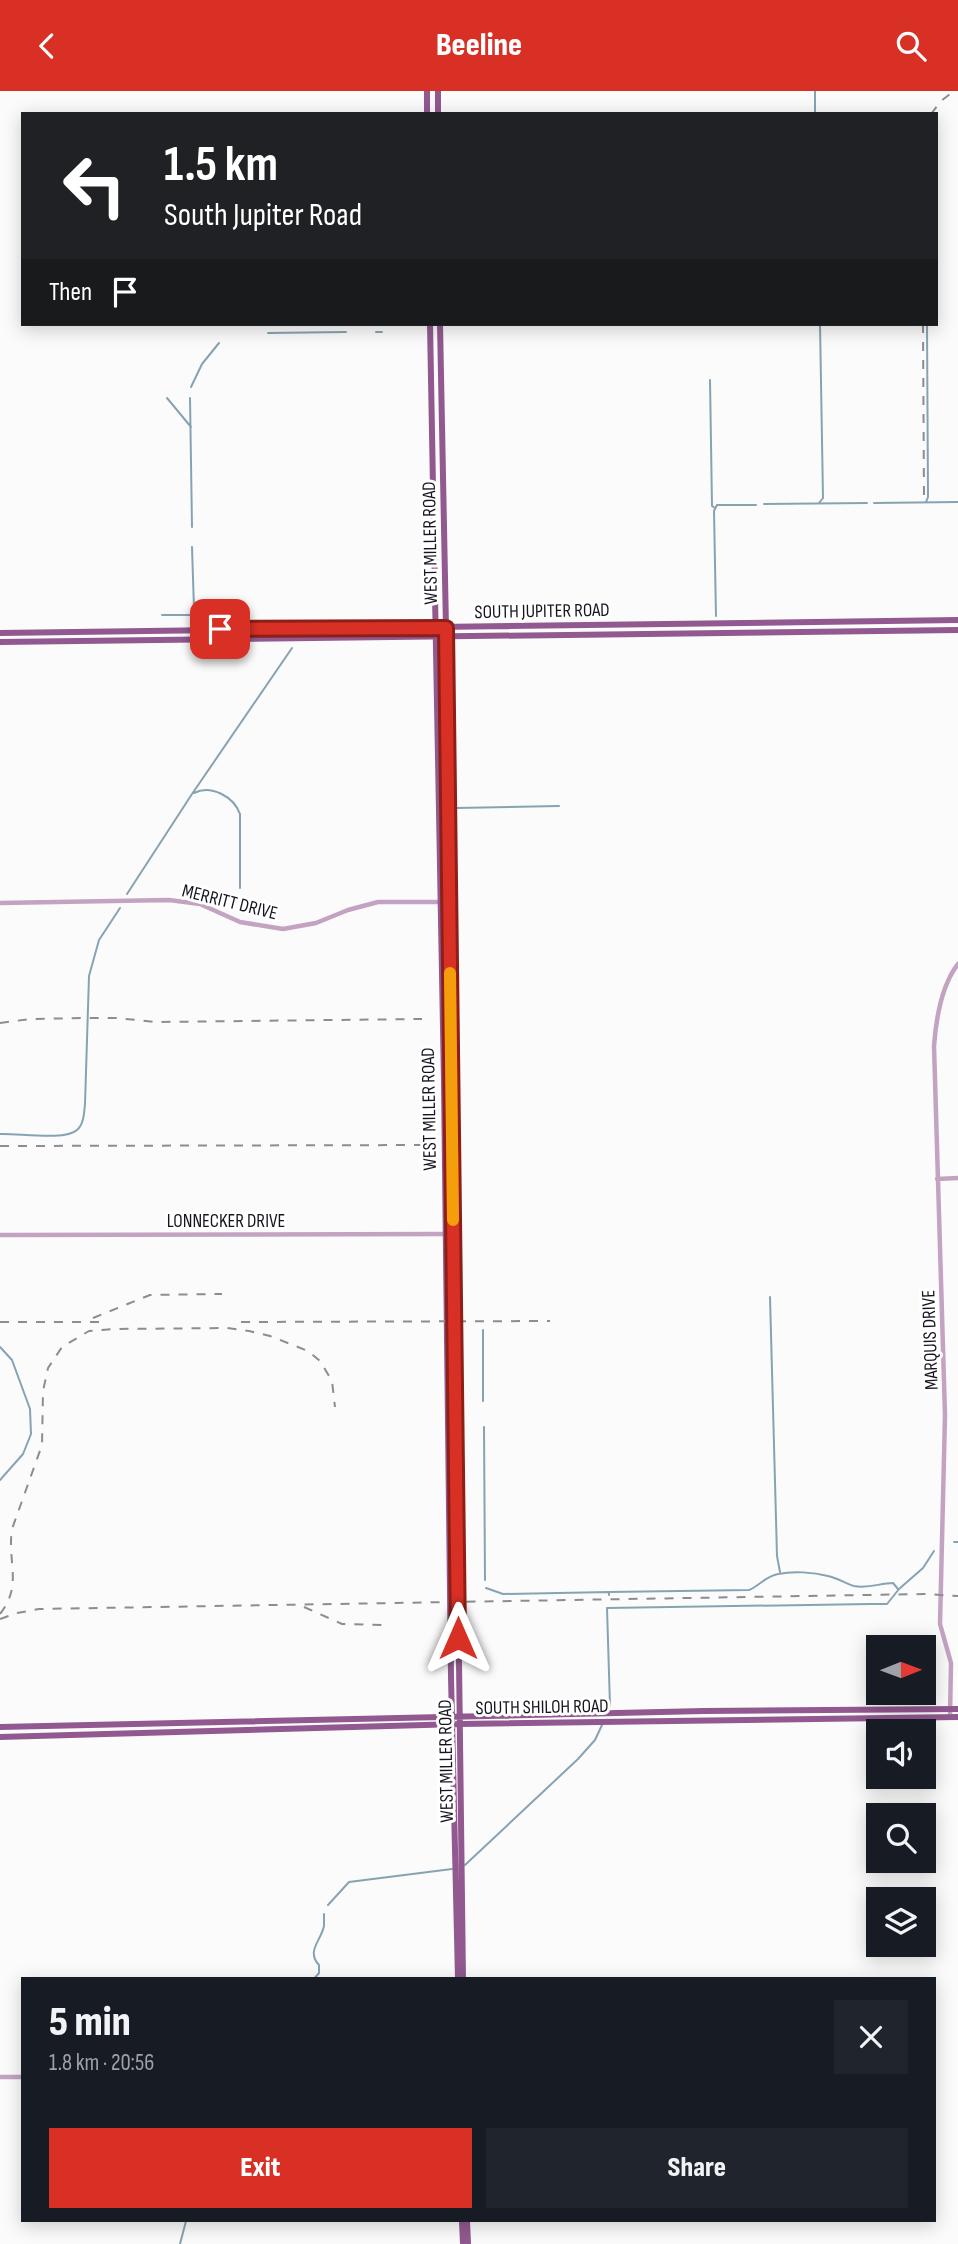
<!DOCTYPE html>
<html lang="en">
<head>
<meta charset="utf-8">
<style>
	:root { --surface:#171b24; --page:#20242c; --text:#f1f3f6; --muted:#9ea1a6; --accent:#d93025 }
	body { margin:0; font-family:"Sofia Sans Condensed",sans-serif; background:var(--page); color:var(--text); height:100vh; display:flex; flex-direction:column; font-size:26px; white-space:nowrap }
	* { box-sizing:border-box; margin:0 }
	p { font-size:23px; color:var(--muted) }
	.icon { flex:none; width:38px; height:38px; fill:none; stroke:currentColor; stroke-width:2; stroke-linecap:round; stroke-linejoin:round }
	.map { position:relative; flex:1; overflow:hidden }
	.sheet { position:absolute; left:21px; top:1886px; width:915px; height:245px; display:flex; flex-direction:column; background:var(--surface); border-radius:0px; box-shadow:0 4px 18px #0003 }
	.sheet>* { flex:none }
	.top-card { position:absolute; left:21px; top:21px; width:917px; height:214px; border-radius:0px; box-shadow:0 4px 18px #0003; background:#202124; color:#fff; overflow:hidden }
	.needle { width:46px; rotate:89deg }
	.controls { position:absolute; left:866px; top:1544px; display:grid; gap:14px }
	.controls a { display:grid; place-items:center; width:70px; height:70px; border-radius:0px; background:var(--surface); box-shadow:0 4px 18px #0003; font-size:35px }
	.pin { position:absolute; display:grid; place-items:center; width:60px; height:60px; color:#fff; margin:-30px; border-radius:14px; box-shadow:0 4px 10px #0006 }
	.me { position:absolute; width:77px; margin:-38px; rotate:0deg; stroke-linejoin:round; filter:drop-shadow(0 0 5px #0008) }
	.turn { display:flex; align-items:center; gap:24px; height:147px; padding:0 28px; font-size:32px }
	.turn .icon { width:91px; height:91px; stroke-width:2.5 }
	.turn b { display:block; font-size:49px; line-height:60px }
	.then { display:flex; align-items:center; height:66px; padding:0 28px; background:#0003; gap:14px; font-size:26px }
	.round { display:grid; place-items:center; flex:none; width:74px; height:74px; border-radius:0px; background:var(--page) }
	.summary { display:flex; align-items:center; justify-content:space-between; height:119px; padding:0 28px }
	h1 { font-size:42px; font-weight:800; line-height:52px }
	.cta { display:flex; gap:14px; margin-top:auto; padding:14px 28px }
	.cta a { flex:1; height:80px; border-radius:0px; background:var(--accent); color:#fff; font-size:28px; font-weight:800; line-height:80px; text-align:center }
	.cta a+a { background:var(--page); color:var(--text) }
	header { display:flex; justify-content:space-between; align-items:center; height:91px; padding:0 28px; background:var(--accent); color:#fff; font-size:32px; font-weight:800 }
	.map>svg:first-child { display:block }
</style>
</head>
<body>
<header><svg class="icon" aria-label="back" viewBox="0 0 24 24"><path d="M15 5l-7 7 7 7"/></svg>Beeline<svg class="icon" aria-label="search" viewBox="0 0 24 24"><circle cx="10" cy="10" r="6"/><path d="M15 15l6 6"/></svg></header>
<div class="map">
<svg width="958" height="2153" viewBox="0 0 958 2153">
	<rect width="100%" height="100%" fill="#fbfbfb"/>
	<g fill="none" stroke-linecap="round" stroke-linejoin="round">
		<path stroke="#87a3b3" stroke-width="2" d="M 815,0 L 815,23
			M 376,241 L 382,241
			M 268,242 L 346,241
			M 710,289 L 712,415 L 715,417
			M 191,296 L 202,273 L 219,252
			M 167,307 L 191,336
			M 190,307 L 192,436
			M 926,411 L 928,406 L 927,233
			M 819,412 L 823,407 L 820,233
			M 874,412 L 958,411
			M 764,413 L 867,412
			M 192,456 L 194,518 C 199,524 205,524 213,524
			M 162,524 L 199,524
			M 716,525 L 714,420 L 717,414 L 756,414
			M 194,702 C 211,693 234,706 240,723 L 240,797
			M 456,717 L 559,715
			M 127,803 L 192,703 L 292,557
			M 0,1043 C 18,1042 65,1050 77,1039 C 84,1033 84,1022 85,1013 L 89,885 L 99,849 L 120,817
			M 770,1206 L 777,1465 L 780,1481
			M 483,1239 L 483,1310
			M 0,1256 L 12,1269 L 30,1318 L 31,1343 L 23,1363 L 0,1389
			M 484,1336 L 485,1489
			M 954,1451 L 958,1451
			M 486,1497 L 503,1503 L 609,1501 L 609,1504
			M 609,1501 L 749,1499 C 759,1495 766,1485 778,1483 C 793,1480 813,1481 828,1485 C 837,1487 845,1492 854,1495 C 869,1498 880,1492 893,1492 L 898,1498
			M 610,1615 L 607,1517 L 870,1513 L 887,1513 L 899,1498 L 923,1477 L 934,1460
			M 465,1774 L 578,1668 L 595,1649 L 602,1634
			M 328,1814 L 349,1791 L 452,1778
			M 314,1888 L 319,1882 L 319,1874 C 306,1860 321,1850 324,1835 C 324,1831 324,1827 324,1823
			M 180,2153 L 186,2130"/>
		<path stroke="#c3a3c1" stroke-width="4.5" d="M 0,812 L 169,809 L 200,813 L 240,831 L 283,838 L 316,832 L 348,819 L 378,811 L 449,811
			M 937,1088 L 958,1087
			M 0,1144 L 447,1143
			M 950,1626 L 951,1572 L 940,1533 L 945,1324 L 934,955 C 936,928 941,895 958,873
			M 0,1986 L 23,1986"/>
		<path stroke="#91598f" stroke-width="6" d="M 427,0 L 427,23
			M 438,0 L 438,23
			M 430,233 L 444,991 L 451,1586 L 458,1888
			M 440,233 L 446,537 L 463,1888
			M 0,542 L 958,529
			M 0,551 L 958,539
			M 0,1636 L 704,1620 L 958,1618
			M 0,1646 L 460,1633 L 958,1626
			M 462,2130 L 463,2153
			M 467,2130 L 468,2153"/>
		<path stroke="#8d8c92" stroke-width="2" stroke-dasharray="9 9" stroke-linecap="butt" d="M 931,23 L 941,10 L 954,0
			M 923,233 L 924,409
			M 0,932 L 30,928 L 86,927 L 116,927 L 156,931 L 422,928
			M 0,1055 L 433,1054
			M 93,1227 L 150,1204 L 222,1203
			M 0,1231 L 105,1231
			M 241,1231 L 550,1230
			M 304,1516 L 342,1533 L 384,1534
			M 0,1523 C 23,1494 7,1471 12,1438 L 42,1354 L 43,1300 L 48,1277 L 62,1256 L 89,1240 L 114,1238 L 227,1237 L 249,1240 L 270,1245 L 308,1260 L 320,1270 L 332,1290 L 335,1316
			M 0,1528 L 17,1522 L 39,1518 L 924,1503 L 958,1505"/>
	</g>
	<g fill="none" stroke-linecap="round" stroke-linejoin="round">
		<defs>
			<path id="route" d="M 220,538 L 446,537 L 458,1547"/>
		</defs>
		<use href="#route" stroke="#8d1f18" stroke-width="18"/>
		<use href="#route" stroke="#d93025" stroke-width="12"/>
		<path stroke="#f59e0b" stroke-width="12" d="M 450,882 L 453,1129"/>
	</g>
	<g text-anchor="middle" stroke-width="6" stroke-linejoin="round" paint-order="stroke">
		<g font-size="19" fill="#16141f" stroke="#fff">
			<text transform="translate(429 452) rotate(-91)" y="7">WEST MILLER ROAD</text>
			<text transform="translate(542 519) rotate(-1)" y="7">SOUTH JUPITER ROAD</text>
			<text transform="translate(230 810) rotate(14)" y="7">MERRITT DRIVE</text>
			<text transform="translate(428 1018) rotate(-91)" y="7">WEST MILLER ROAD</text>
			<text x="226" y="1136">LONNECKER DRIVE</text>
			<text transform="translate(929 1249) rotate(-92)" y="7">MARQUIS DRIVE</text>
			<text transform="translate(542 1615) rotate(-1)" y="7">SOUTH SHILOH ROAD</text>
			<text transform="translate(445 1670) rotate(-91)" y="7">WEST MILLER ROAD</text>
		</g>
	</g>
</svg>
<div class="controls">
<a><svg class="needle" viewBox="-14 -14 28 28"><path d="M0-13l5 13h-10z" fill="#e53935"/><path d="M0 13l5-13h-10z" fill="#9ea1a6"/></svg></a>
<a><svg class="icon" aria-label="sound" viewBox="0 0 24 24"><path d="M4 9h4l5-4v14l-5-4H4zM17 9q2 3 0 6"/></svg></a>
<a><svg class="icon" aria-label="search" viewBox="0 0 24 24"><circle cx="10" cy="10" r="6"/><path d="M15 15l6 6"/></svg></a>
<a><svg class="icon" aria-label="layers" viewBox="0 0 24 24"><path d="M12 4l9 5-9 5-9-5zM3 14l9 5 9-5"/></svg></a>
</div>
<div class="pin" style="left:220px;top:538px;background:#d93025"><svg class="icon" aria-label="arrive" viewBox="0 0 24 24"><path d="M6 21V4h12l-3 4 3 4H6"/></svg></div>
<svg class="me" style="left:458px;top:1547px" viewBox="-20 -20 40 40"><path d="M0-17L14 15 0 8-14 15z" fill="#d93025" stroke="#fff" stroke-width="4"/></svg>
<div class="top-card">
<div class="turn"><svg class="icon" aria-label="left" viewBox="0 0 24 24"><path d="M17 20v-9H6M10 6l-5 5 5 5"/></svg><div><b>1.5 km</b>South Jupiter Road</div></div>
<div class="then">Then<svg class="icon" aria-label="arrive" viewBox="0 0 24 24"><path d="M6 21V4h12l-3 4 3 4H6"/></svg></div>
</div>
<section class="sheet">
<div class="summary"><div><h1>5 min</h1><p>1.8 km · 20:56</p></div><a class="round"><svg class="icon" aria-label="close" viewBox="0 0 24 24"><path d="M6 6l12 12M18 6L6 18"/></svg></a></div>
<div class="cta"><a>Exit</a><a>Share</a></div>
</section>
</div>
</body>
</html>
